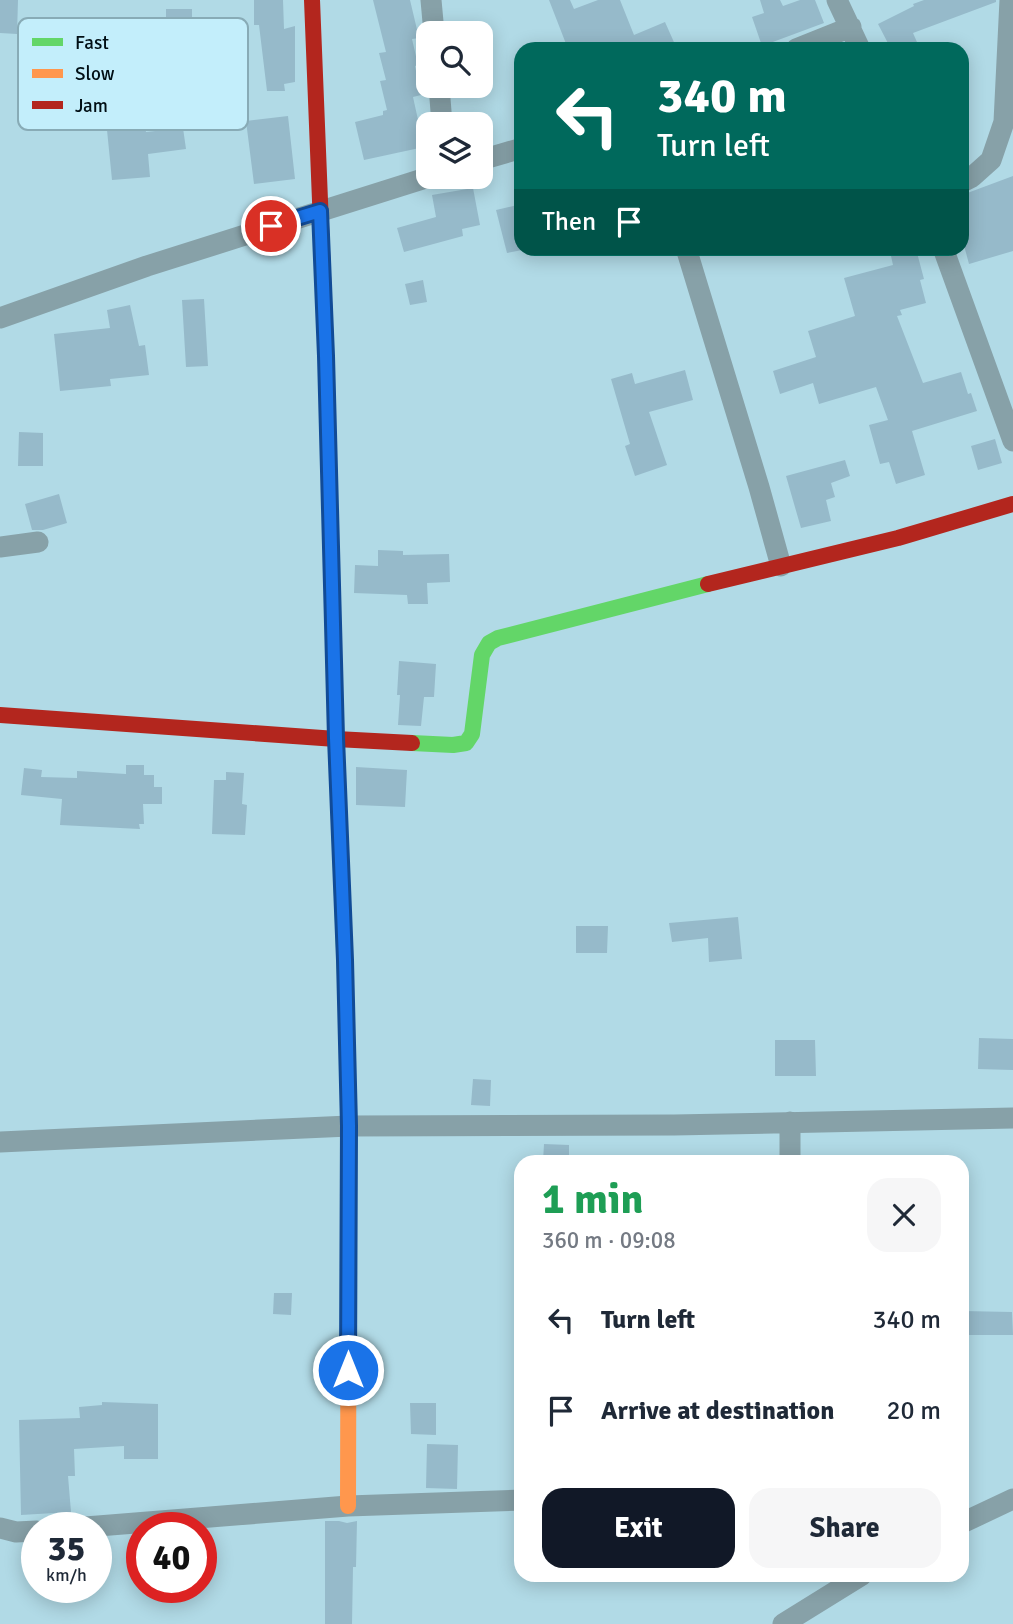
<!DOCTYPE html>
<html lang="en">
<head>
<meta charset="utf-8">
<style>
	:root { --surface:#fff; --page:#f6f6f7; --text:#1f2937; --muted:#747a83; --accent:#111827 }
	body { margin:0; font-family:Signika,sans-serif; background:var(--page); color:var(--text); height:100vh; display:flex; flex-direction:column; font-size:26px; white-space:nowrap }
	* { box-sizing:border-box; margin:0 }
	p { font-size:23px; color:var(--muted) }
	.icon { flex:none; width:38px; height:38px; fill:none; stroke:currentColor; stroke-width:2; stroke-linecap:round; stroke-linejoin:round }
	.map { position:relative; flex:1; overflow:hidden }
	.sheet { position:absolute; left:514px; top:1155px; width:455px; height:427px; display:flex; flex-direction:column; background:var(--surface); border-radius:21px; box-shadow:0 4px 18px #0003 }
	.sheet>* { flex:none }
	.hud { position:absolute; left:514px; top:42px; width:455px; height:214px; border-radius:21px; box-shadow:0 4px 18px #0003; background:#00695c; color:#fff; overflow:hidden }
	.controls { position:absolute; left:416px; top:21px; display:grid; gap:14px }
	.controls a { display:grid; place-items:center; width:77px; height:77px; border-radius:14px; background:var(--surface); box-shadow:0 4px 18px #0003; font-size:35px }
	.speed { position:absolute; left:21px; top:1512px; display:flex; gap:14px; font-size:35px; font-weight:700; text-align:center }
	.speed>* { display:grid; place-content:center; width:91px; height:91px; border-radius:50%; background:var(--surface); box-shadow:0 4px 18px #0003; line-height:1 }
	.speed small { font-size:18px; font-weight:400 }
	.speed .limit { border:10px solid #d22; background:#fff; color:#111 }
	.pin { position:absolute; display:grid; place-items:center; width:60px; height:60px; color:#fff; margin:-30px; border:4px solid #fff; border-radius:50%; box-shadow:0 2px 7px #0007 }
	.me { position:absolute; width:77px; margin:-38px; rotate:0deg; stroke-linejoin:round; filter:drop-shadow(0 0 5px #0008) }
	.turn { display:flex; align-items:center; gap:24px; height:147px; padding:0 28px; font-size:32px }
	.turn .icon { width:91px; height:91px; stroke-width:2.5 }
	.turn b { display:block; font-size:49px; line-height:60px }
	.then { display:flex; align-items:center; height:66px; padding:0 28px; background:#0003; gap:14px; font-size:26px }
	.round { display:grid; place-items:center; flex:none; width:74px; height:74px; border-radius:21px; background:var(--page) }
	.headline { display:flex; align-items:center; justify-content:space-between; height:119px; padding:0 28px }
	h1 { font-size:42px; font-weight:800; line-height:52px; color:#1e9e55 }
	.cta { display:flex; gap:14px; margin-top:auto; padding:14px 28px }
	.cta a { flex:1; height:80px; border-radius:21px; background:var(--accent); color:#fff; font-size:28px; font-weight:800; line-height:80px; text-align:center }
	.cta a+a { background:var(--page); color:var(--text) }
	ul { padding:0; list-style:none }
	li { display:flex; align-items:center; gap:21px; height:91px; padding:0 28px }
	li div { flex:1 }
	li b { display:block; font-size:26px }
	li em { font-style:normal }
	.map>svg:first-child { display:block }
</style>
</head>
<body>
<div class="map">
<svg width="1013" height="1624" viewBox="0 0 1013 1624">
	<rect width="100%" height="100%" fill="#b1dae6"/>
	<path fill="#96baca" d="M 0,0 L 18,0 L 17,34 L 0,33 Z
		M 254,0 L 283,0 L 284,29 L 295,26 L 295,82 L 284,84 L 285,91 L 267,91 L 259,25 L 254,25 Z
		M 373,0 L 410,0 L 419,38 L 412,39 L 418,65 L 415,66 L 421,95 L 413,97 L 424,147 L 364,160 L 355,122 L 383,115 L 383,111 L 387,110 L 380,81 L 386,80 L 379,53 L 386,52 Z
		M 549,0 L 570,0 L 574,9 L 598,0 L 620,0 L 634,35 L 665,22 L 677,49 L 568,49 Z
		M 760,0 L 780,0 L 783,6 L 800,0 L 815,0 L 824,23 L 762,46 L 752,17 L 764,13 Z
		M 924,0 L 996,0 L 996,2 L 913,33 L 920,49 L 891,49 L 878,24 L 914,6 L 913,4 Z
		M 166,9 L 192,9 L 192,45 L 166,45 Z
		M 288,116 L 295,179 L 254,184 L 246,121 Z
		M 145,127 L 146,132 L 183,128 L 186,149 L 148,154 L 150,177 L 112,180 L 107,130 Z
		M 1013,176 L 1013,251 L 969,264 L 962,238 L 962,195 Z
		M 473,188 L 480,225 L 462,229 L 463,236 L 404,252 L 397,228 L 436,217 L 432,195 Z
		M 522,204 L 522,250 L 507,253 L 496,210 Z
		M 916,249 L 924,279 L 920,280 L 926,303 L 900,310 L 902,315 L 897,316 L 923,383 L 961,372 L 968,394 L 971,393 L 977,411 L 912,431 L 925,475 L 896,484 L 889,462 L 880,464 L 869,425 L 888,420 L 876,387 L 819,404 L 813,383 L 780,394 L 773,371 L 816,357 L 808,331 L 855,316 L 844,278 L 893,265 L 891,256 Z
		M 423,280 L 427,302 L 410,305 L 405,284 Z
		M 204,299 L 208,366 L 186,367 L 182,300 Z
		M 130,305 L 139,346 L 145,345 L 149,375 L 110,379 L 111,386 L 60,391 L 54,334 L 110,328 L 107,310 Z
		M 685,370 L 693,400 L 649,412 L 667,465 L 635,476 L 625,446 L 630,444 L 611,379 L 632,373 L 635,384 Z
		M 19,432 L 43,433 L 43,466 L 18,466 Z
		M 995,439 L 1002,463 L 978,470 L 971,446 Z
		M 845,460 L 850,476 L 831,483 L 835,497 L 826,500 L 831,521 L 801,528 L 786,476 Z
		M 59,494 L 67,523 L 43,530 L 32,530 L 25,504 Z
		M 378,550 L 403,551 L 403,555 L 449,554 L 450,582 L 427,583 L 428,604 L 408,604 L 407,595 L 354,593 L 355,565 L 378,566 Z
		M 399,661 L 436,664 L 434,697 L 424,697 L 421,726 L 398,725 L 400,695 L 397,695 Z
		M 126,765 L 144,765 L 144,775 L 154,775 L 154,787 L 162,787 L 162,804 L 143,804 L 144,824 L 139,824 L 140,829 L 60,825 L 62,799 L 21,795 L 24,768 L 42,770 L 41,777 L 77,778 L 77,771 L 126,774 Z
		M 356,767 L 407,770 L 405,807 L 356,805 Z
		M 226,772 L 244,773 L 242,804 L 247,805 L 245,835 L 212,834 L 214,780 L 226,780 Z
		M 738,917 L 742,959 L 709,962 L 708,938 L 672,942 L 669,923 Z
		M 576,926 L 608,926 L 607,953 L 576,953 Z
		M 979,1038 L 1013,1039 L 1013,1070 L 978,1069 Z
		M 775,1040 L 815,1040 L 816,1076 L 775,1076 Z
		M 473,1079 L 491,1080 L 490,1106 L 471,1105 Z
		M 544,1144 L 569,1145 L 569,1162 L 543,1162 Z
		M 274,1293 L 292,1293 L 291,1315 L 273,1314 Z
		M 962,1311 L 1012,1312 L 1013,1335 L 962,1335 Z
		M 102,1402 L 158,1404 L 158,1459 L 124,1459 L 124,1446 L 74,1449 L 75,1476 L 68,1476 L 71,1512 L 21,1515 L 19,1420 L 80,1418 L 79,1407 L 102,1405 Z
		M 410,1403 L 436,1403 L 436,1435 L 411,1434 Z
		M 427,1444 L 458,1445 L 457,1489 L 426,1488 Z
		M 325,1521 L 339,1521 L 347,1523 L 357,1521 L 356,1567 L 353,1567 L 352,1624 L 325,1624 Z"/>
	<g fill="none" stroke-linecap="round" stroke-linejoin="round">
		<path stroke="#87a1a8" stroke-width="21" d="M 431,0 L 434,33
			M 837,0 L 860,49
			M 796,49 L 851,27
			M 439,86 L 442,124
			M 481,160 L 522,148
			M 962,182 L 972,177 L 991,160 L 1004,122 L 1010,0
			M 686,248 L 759,487 L 781,566
			M 943,248 L 1013,441
			M 0,318 L 147,266 L 429,177
			M 0,547 L 38,542
			M 790,1122 L 790,1162
			M 0,1142 L 349,1126 L 674,1125 L 1013,1118
			M 962,1523 L 1013,1499
			M 0,1528 L 16,1532 L 37,1531
			M 73,1528 L 348,1506 L 522,1500
			M 783,1624 L 862,1575"/>
		<path stroke="#63d668" stroke-width="16" d="M 326,351 L 336,739 L 345,975
			M 412,743 L 453,745 L 466,743 L 472,734 L 482,655 L 489,643 L 498,638 L 708,584"/>
		<path stroke="#ff974d" stroke-width="16" d="M 345,975 L 349,1126 L 348,1506"/>
		<path stroke="#b3261e" stroke-width="16" d="M 312,0 L 326,351
			M 708,584 L 898,538 L 1013,504
			M 0,715 L 336,739 L 412,743"/>
	</g>
	<g fill="none" stroke-linecap="round" stroke-linejoin="round">
		<defs>
			<path id="route" d="M 271,226 L 320,211 L 326,356 L 336,738 L 345,960 L 349,1126 L 348,1370"/>
		</defs>
		<use href="#route" stroke="#114b97" stroke-width="18"/>
		<use href="#route" stroke="#1a73e8" stroke-width="12"/>
	</g>
	<rect x="18" y="18" width="230" height="112" rx="10" fill="#c3eefb" stroke="#88abb6" stroke-width="2"/>
	<rect x="32" y="38" width="31" height="8" fill="#63d668"/>
	<rect x="32" y="69" width="31" height="9" fill="#ff974d"/>
	<rect x="32" y="101" width="31" height="8" fill="#b3261e"/>
	<g font-size="19" fill="#000e14">
		<text x="75" y="49">Fast</text>
		<text x="75" y="80">Slow</text>
		<text x="75" y="112">Jam</text>
	</g>
</svg>
<div class="controls">
<a><svg class="icon" aria-label="search" viewBox="0 0 24 24"><circle cx="10" cy="10" r="6"/><path d="M15 15l6 6"/></svg></a>
<a><svg class="icon" aria-label="layers" viewBox="0 0 24 24"><path d="M12 4l9 5-9 5-9-5zM3 14l9 5 9-5"/></svg></a>
</div>
<div class="speed"><div>35<small>km/h</small></div><div class="limit">40</div></div>
<div class="pin" style="left:271px;top:226px;background:#d93025"><svg class="icon" aria-label="arrive" viewBox="0 0 24 24"><path d="M6 21V4h12l-3 4 3 4H6"/></svg></div>
<svg class="me" style="left:348px;top:1370px" viewBox="-20 -20 40 40"><circle r="17" fill="#1a73e8" stroke="#fff" stroke-width="3"/><path d="M0-11L8 9 0 5-8 9z" fill="#fff"/></svg>
<div class="hud">
<div class="turn"><svg class="icon" aria-label="left" viewBox="0 0 24 24"><path d="M17 20v-9H6M10 6l-5 5 5 5"/></svg><div><b>340 m</b>Turn left</div></div>
<div class="then">Then<svg class="icon" aria-label="arrive" viewBox="0 0 24 24"><path d="M6 21V4h12l-3 4 3 4H6"/></svg></div>
</div>
<section class="sheet">
<div class="headline"><div><h1>1 min</h1><p>360 m · 09:08</p></div><a class="round"><svg class="icon" aria-label="close" viewBox="0 0 24 24"><path d="M6 6l12 12M18 6L6 18"/></svg></a></div>
<ul>
<li><svg class="icon" aria-label="left" viewBox="0 0 24 24"><path d="M17 20v-9H6M10 6l-5 5 5 5"/></svg><div><b>Turn left</b></div><em>340 m</em></li>
<li><svg class="icon" aria-label="arrive" viewBox="0 0 24 24"><path d="M6 21V4h12l-3 4 3 4H6"/></svg><div><b>Arrive at destination</b></div><em>20 m</em></li>
</ul>
<div class="cta"><a>Exit</a><a>Share</a></div>
</section>
</div>
</body>
</html>
